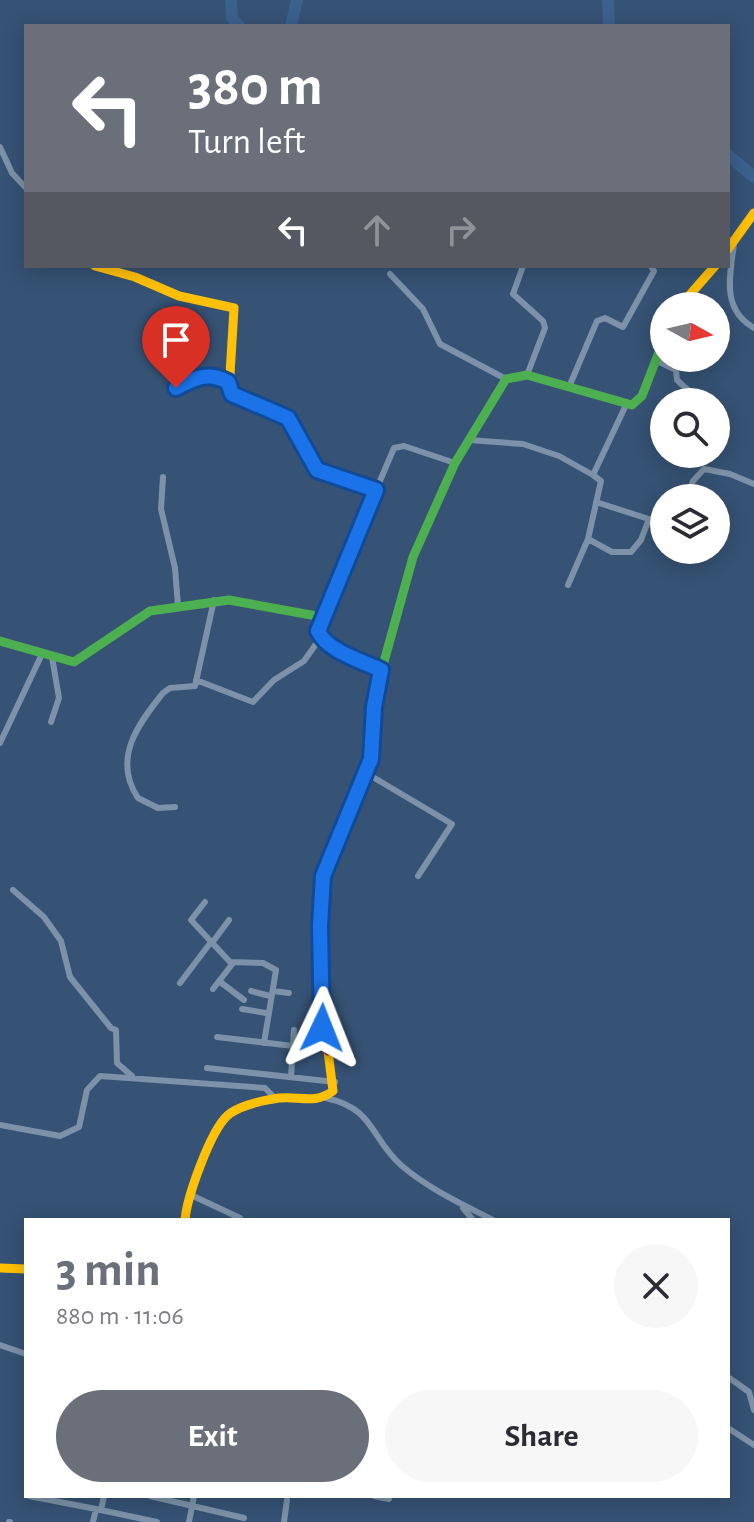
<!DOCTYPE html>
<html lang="en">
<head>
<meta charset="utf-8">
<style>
	:root { --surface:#fff; --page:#f7f7f7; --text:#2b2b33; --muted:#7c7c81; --accent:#6b6f79 }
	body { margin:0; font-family:"Alegreya Sans",sans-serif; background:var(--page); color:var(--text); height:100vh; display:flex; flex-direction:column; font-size:30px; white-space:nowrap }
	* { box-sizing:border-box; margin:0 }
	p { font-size:26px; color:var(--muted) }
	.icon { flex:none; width:44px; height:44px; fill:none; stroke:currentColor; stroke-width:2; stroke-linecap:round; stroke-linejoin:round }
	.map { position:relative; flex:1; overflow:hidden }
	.panel { position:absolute; left:24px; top:1218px; width:706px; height:280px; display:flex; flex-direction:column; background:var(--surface); border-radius:0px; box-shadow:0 4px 20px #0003 }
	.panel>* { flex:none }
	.guide { position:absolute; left:24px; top:24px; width:706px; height:244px; border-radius:0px; box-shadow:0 4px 20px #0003; background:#6b6f79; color:#fff; overflow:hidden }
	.needle { width:52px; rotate:98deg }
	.fabs { position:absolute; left:650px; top:292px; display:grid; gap:16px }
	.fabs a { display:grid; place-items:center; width:80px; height:80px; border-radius:50%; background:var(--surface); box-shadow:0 4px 20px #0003; font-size:40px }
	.pin { position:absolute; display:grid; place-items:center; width:68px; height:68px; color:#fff; margin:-82px -34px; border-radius:50% 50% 50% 0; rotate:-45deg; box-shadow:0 0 8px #0007 }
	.pin .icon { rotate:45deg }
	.me { position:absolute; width:88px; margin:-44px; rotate:2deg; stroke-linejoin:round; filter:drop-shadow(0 0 6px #0008) }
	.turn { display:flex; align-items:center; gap:28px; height:168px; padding:0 32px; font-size:36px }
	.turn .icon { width:104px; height:104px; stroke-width:2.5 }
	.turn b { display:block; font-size:56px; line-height:68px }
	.lanes { display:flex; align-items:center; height:76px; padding:0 32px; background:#0003; justify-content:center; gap:40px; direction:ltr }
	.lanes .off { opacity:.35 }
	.round { display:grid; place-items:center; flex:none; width:84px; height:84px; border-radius:42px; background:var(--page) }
	.head { display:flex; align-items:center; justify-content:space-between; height:136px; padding:0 32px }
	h1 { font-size:48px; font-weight:700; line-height:60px; color:var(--accent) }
	.cta { display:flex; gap:16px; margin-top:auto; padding:16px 32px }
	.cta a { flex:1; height:92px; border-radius:48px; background:var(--accent); color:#fff; font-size:32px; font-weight:700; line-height:92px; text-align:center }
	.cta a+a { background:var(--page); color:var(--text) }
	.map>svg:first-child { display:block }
</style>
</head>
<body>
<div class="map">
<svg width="754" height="1522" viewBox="0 0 754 1522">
	<rect width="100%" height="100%" fill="#365274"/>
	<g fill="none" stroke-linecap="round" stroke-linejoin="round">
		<path stroke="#3b618d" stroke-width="12" d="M 231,0 L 232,18 L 239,26
			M 608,0 L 609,26
			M 291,26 L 297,0
			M 728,155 L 754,177"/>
		<path stroke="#7d92a8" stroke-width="6" d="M 0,147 L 12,173 L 26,188
			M 734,244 C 730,276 721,309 754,328
			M 523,266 L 513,294 L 543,321 L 545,328 L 527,375
			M 390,274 L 423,309 L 440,344 L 506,379
			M 655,360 L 676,370 L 677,380 L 689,391
			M 569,387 L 597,321 L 605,318 L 623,327 L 654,271 L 651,266
			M 176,388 L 207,376 L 228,382
			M 469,440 L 523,444 L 559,456 L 593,475
			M 163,477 L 161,509 L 175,568 L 178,606
			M 687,498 L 693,481 L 704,469 L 730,474 L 754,484
			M 596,502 L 664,524
			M 588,539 L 612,552 L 631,552 L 641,540 L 649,519
			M 568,585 L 588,539 L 601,481 L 593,475 L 626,405
			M 322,617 L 394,448 L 404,446 L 455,463
			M 196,680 L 253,702 L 274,680 L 304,661 L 321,637
			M 51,722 L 59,698 L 52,657
			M 0,743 L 42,654
			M 366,773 L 452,824 L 418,876
			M 175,807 L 158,808 L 138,798 C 112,759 138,724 163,693 L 170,688 L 195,686 L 214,600
			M 13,890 L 44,917 L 61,941 L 70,977 L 111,1028 L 116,1030 L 117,1063 L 132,1076
			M 205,902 L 191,920 L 230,962 L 263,963 L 276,970 L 264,1043
			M 212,943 L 229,920
			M 219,981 L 244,1000
			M 180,983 L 211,942
			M 213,989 L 233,963
			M 251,991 L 270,996
			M 273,991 L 289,993
			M 242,1009 L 266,1013
			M 217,1037 L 293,1046
			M 207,1068 L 335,1082
			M 291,1077 L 294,1030
			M 326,1098 C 376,1109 370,1139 402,1166 C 429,1189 462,1204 493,1220
			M 0,1125 L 60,1136 L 79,1127 L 87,1090 L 100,1076 L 265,1088 L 275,1098
			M 191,1195 L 240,1218
			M 463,1208 L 473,1220
			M 0,1345 L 26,1354
			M 728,1377 L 749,1392 L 754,1410
			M 728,1428 L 754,1445
			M 29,1496 L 96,1509 L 93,1522
			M 150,1496 L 167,1500
			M 168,1496 L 167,1500 L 244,1518
			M 374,1496 L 389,1499
			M 96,1509 L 157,1522
			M 101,1510 L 104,1496
			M 9,1522 L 10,1522
			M 189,1522 L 194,1496
			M 284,1522 L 287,1500"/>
		<path stroke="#4caf50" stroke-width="9" d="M 0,641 L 74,662 L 150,611 L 229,600 L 322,617 C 318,650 356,659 381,670
			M 350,811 L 371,759 L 377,687 L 413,557 L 455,463 L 506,379 L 527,375 L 632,405 L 642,396 L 664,339"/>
		<path stroke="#ffc107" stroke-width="9" d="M 728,249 L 754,213
			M 95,266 L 135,277 L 179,296 L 234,308 L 229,391 L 288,418 L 309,459 L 324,474 L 376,490
			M 680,306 L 715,266
			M 185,1220 C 187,1197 210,1132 227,1116 C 236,1107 260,1101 273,1099 C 296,1094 313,1106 333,1091 L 328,1051
			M 0,1268 L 26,1269"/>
		<path stroke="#c62828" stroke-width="9" d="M 328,1051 L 322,1028 L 323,876 L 350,811"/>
	</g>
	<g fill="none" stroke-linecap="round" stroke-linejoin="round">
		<defs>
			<path id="route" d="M 176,388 C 194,378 209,371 228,382 L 232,394 L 288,418 L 317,470 L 376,490 L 318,631 C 327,651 362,661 381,670 L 374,707 L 371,759 L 323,876 L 320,925 L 322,1028"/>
		</defs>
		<use href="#route" stroke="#114b97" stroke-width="20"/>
		<use href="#route" stroke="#1a73e8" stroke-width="14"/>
	</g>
</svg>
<div class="fabs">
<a><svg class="needle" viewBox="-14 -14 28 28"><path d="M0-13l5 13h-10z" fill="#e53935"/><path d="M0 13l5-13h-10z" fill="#7c7c81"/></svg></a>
<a><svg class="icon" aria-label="search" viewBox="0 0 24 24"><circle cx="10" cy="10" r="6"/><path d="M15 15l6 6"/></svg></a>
<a><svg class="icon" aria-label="layers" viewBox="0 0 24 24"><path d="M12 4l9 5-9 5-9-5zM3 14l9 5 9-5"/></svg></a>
</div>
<div class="pin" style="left:176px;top:388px;background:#d93025"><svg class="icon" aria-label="arrive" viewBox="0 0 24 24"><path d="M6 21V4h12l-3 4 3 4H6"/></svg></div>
<svg class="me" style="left:322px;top:1028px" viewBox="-20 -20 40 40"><path d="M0-17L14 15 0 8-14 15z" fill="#1a73e8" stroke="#fff" stroke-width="4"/></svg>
<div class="guide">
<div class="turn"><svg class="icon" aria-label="left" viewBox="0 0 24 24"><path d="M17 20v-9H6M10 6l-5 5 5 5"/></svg><div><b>380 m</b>Turn left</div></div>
<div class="lanes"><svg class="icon" aria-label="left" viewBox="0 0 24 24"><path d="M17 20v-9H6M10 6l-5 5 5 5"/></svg><svg class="icon off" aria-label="ahead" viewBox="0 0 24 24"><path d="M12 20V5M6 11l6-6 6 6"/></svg><svg class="icon off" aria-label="right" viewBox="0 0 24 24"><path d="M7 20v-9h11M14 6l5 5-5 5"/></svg></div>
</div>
<section class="panel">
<div class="head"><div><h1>3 min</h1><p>880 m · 11:06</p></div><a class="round"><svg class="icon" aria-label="close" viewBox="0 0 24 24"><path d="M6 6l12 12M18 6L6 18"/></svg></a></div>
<div class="cta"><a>Exit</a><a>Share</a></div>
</section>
</div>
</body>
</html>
